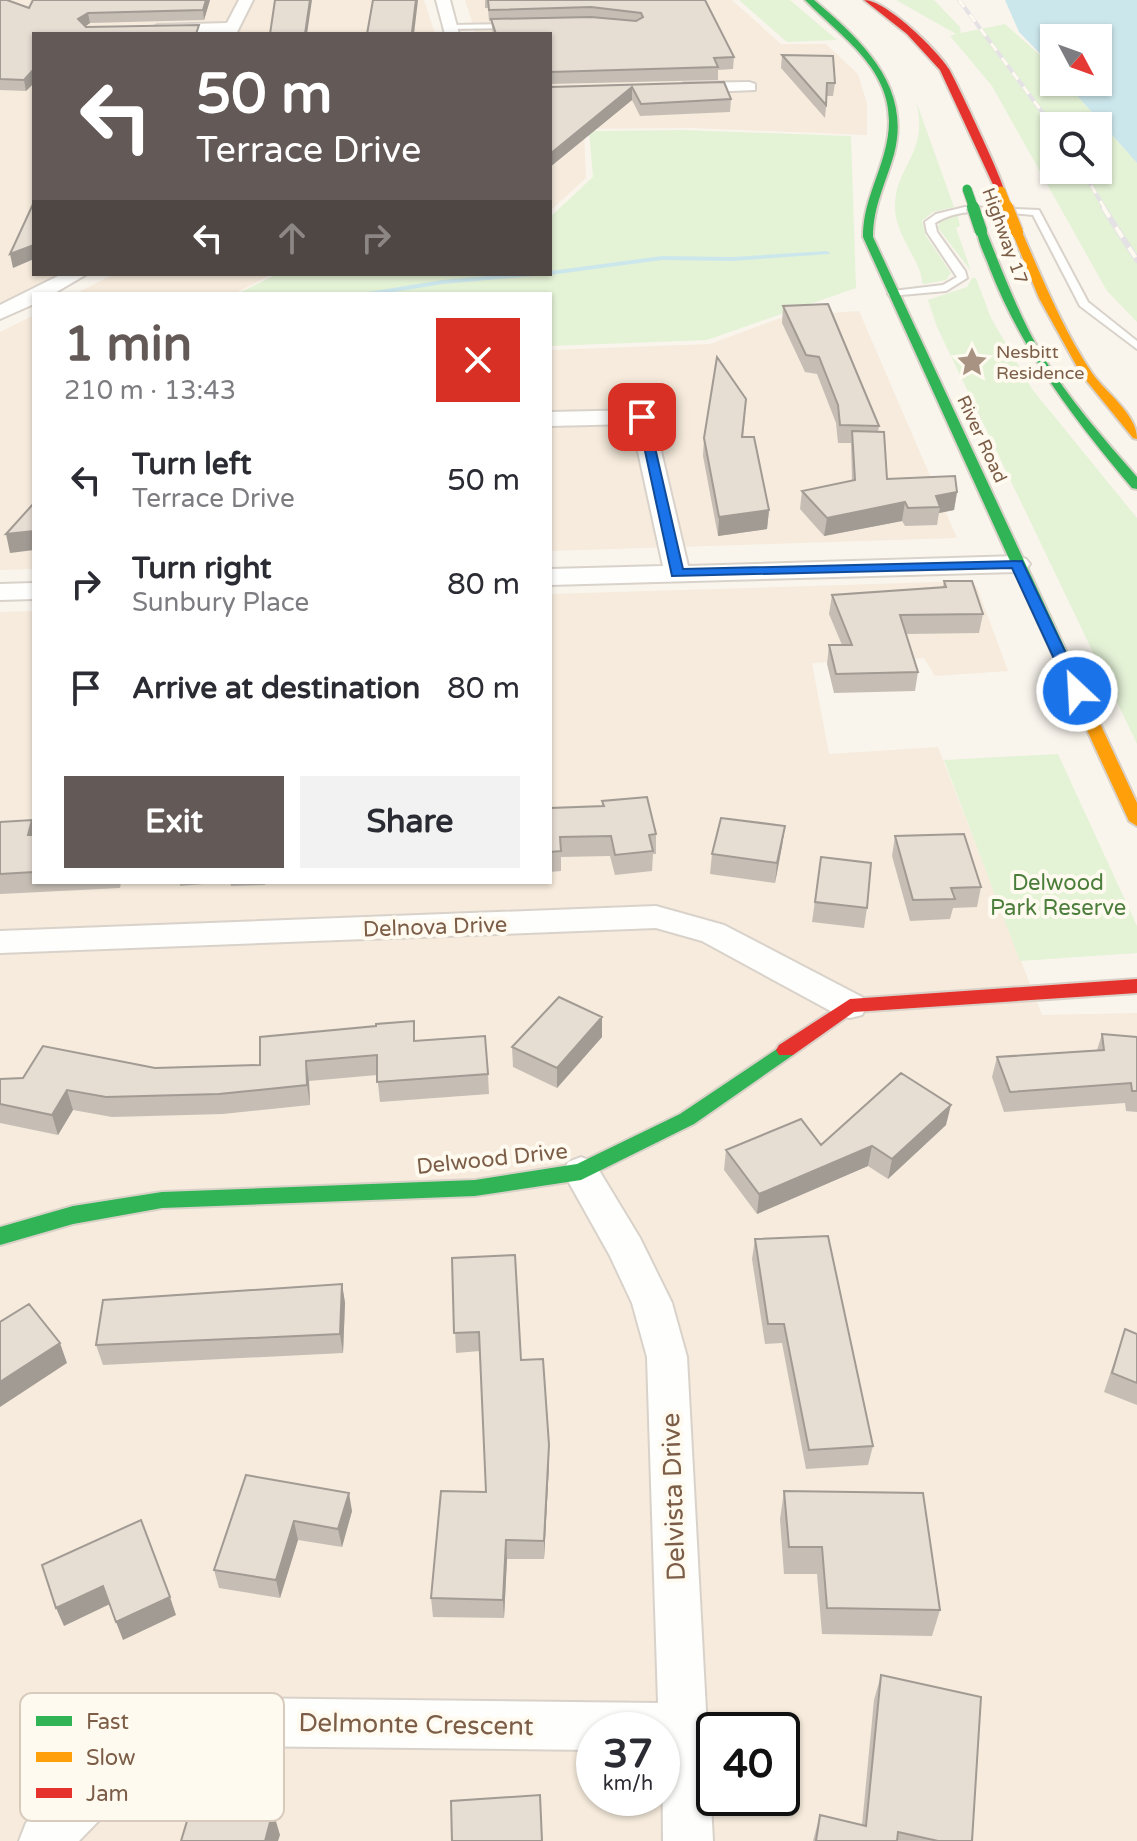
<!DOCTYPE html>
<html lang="en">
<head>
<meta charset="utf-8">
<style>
	:root { --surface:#fff; --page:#f2f2f3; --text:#2b2b33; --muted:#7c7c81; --accent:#635956 }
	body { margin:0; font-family:"Varela Round",sans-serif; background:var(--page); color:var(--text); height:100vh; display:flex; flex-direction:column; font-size:30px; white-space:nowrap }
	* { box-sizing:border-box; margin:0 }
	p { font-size:26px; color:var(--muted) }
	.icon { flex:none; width:44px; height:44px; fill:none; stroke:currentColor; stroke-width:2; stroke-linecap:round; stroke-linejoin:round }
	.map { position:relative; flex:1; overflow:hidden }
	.panel { position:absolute; left:32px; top:292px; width:520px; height:592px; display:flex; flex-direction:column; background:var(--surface); border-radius:0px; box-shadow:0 2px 6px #0004 }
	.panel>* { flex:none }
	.guide { position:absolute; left:32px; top:32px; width:520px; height:244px; border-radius:0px; box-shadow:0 2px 6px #0004; background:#635956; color:#fff; overflow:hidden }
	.needle { width:52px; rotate:131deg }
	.fabs { position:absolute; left:1040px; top:24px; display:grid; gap:16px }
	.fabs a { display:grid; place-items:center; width:72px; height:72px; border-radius:0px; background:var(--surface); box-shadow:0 2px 6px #0004; font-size:40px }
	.speed { position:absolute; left:576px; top:1712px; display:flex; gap:16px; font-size:40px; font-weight:700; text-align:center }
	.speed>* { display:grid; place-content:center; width:104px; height:104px; border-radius:50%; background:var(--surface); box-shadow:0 2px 6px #0004; line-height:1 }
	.speed small { font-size:20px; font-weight:400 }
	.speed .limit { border:4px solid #111; border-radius:12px; background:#fff; color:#111 }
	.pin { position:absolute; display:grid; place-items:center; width:68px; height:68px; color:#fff; margin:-34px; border-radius:16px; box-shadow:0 4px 12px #0006 }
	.me { position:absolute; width:88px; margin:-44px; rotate:335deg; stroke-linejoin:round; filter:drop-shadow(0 0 6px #0008) }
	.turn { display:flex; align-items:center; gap:28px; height:168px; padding:0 32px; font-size:36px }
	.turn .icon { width:104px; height:104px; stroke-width:2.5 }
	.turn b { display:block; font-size:56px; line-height:68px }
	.lanes { display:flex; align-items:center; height:76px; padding:0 32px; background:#0003; justify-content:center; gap:40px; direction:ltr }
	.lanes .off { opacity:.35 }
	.round { display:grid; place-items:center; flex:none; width:84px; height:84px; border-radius:0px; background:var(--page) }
	.summary { display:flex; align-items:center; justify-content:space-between; height:136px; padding:0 32px }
	h1 { font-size:48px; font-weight:700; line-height:60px; color:var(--accent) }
	.button { display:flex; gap:16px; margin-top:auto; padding:16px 32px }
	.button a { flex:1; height:92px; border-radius:0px; background:var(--accent); color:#fff; font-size:32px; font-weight:700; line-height:92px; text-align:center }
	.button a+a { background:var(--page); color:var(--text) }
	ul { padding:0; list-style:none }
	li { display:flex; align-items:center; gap:24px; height:104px; padding:0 32px }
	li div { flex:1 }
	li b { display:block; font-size:30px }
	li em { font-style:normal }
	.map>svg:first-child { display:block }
</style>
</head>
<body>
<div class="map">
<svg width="1137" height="1841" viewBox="0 0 1137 1841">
	<rect width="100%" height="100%" fill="#f9f5ed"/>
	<path fill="#f6ebdc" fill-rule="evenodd" d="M 0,0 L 424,0 L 435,34 L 34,34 L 34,274 L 57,274 L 0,303 Z
		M 465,0 L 732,0 L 781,44 L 826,44 L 858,74 L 867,104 L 867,135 L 689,128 L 584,129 L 586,178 L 550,211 L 550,34 L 476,34 Z
		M 114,274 L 273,274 L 233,294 L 75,294 Z
		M 859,311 L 957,538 L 550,551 L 550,350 L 710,344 L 786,316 Z
		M 34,315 L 34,569 L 0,570 L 0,332 Z
		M 970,581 L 977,587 L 1008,671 L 935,676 L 924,658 L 812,663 L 829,754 L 938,747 L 1042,1015 L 1137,1013 L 1137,1841 L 0,1841 L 0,612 L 34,611 L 34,882 L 550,882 L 550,594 ZM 594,1730 L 662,1730 L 662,1798 L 594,1798 ZM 714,1730 L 782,1730 L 782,1798 L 714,1798 Z"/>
	<path fill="#e4f2d6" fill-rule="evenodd" d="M 739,0 L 790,0 L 837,40 L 787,42 Z
		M 896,0 L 934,0 L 960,27 L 961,33 L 1005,24 L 1050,64 L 1054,68 L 1054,82 L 1065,82 L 1137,163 L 1137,322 L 1107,291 L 992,86 L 950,36 L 956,34 ZM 1054,126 L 1098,126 L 1098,170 L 1054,170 Z
		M 916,101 L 954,207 L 933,212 L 922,221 L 926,236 L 951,273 L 946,280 L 925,284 L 922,283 C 923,264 896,237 895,209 C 894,165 930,154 916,101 Z
		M 683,130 L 851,136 L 856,288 L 707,340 L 550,346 L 550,294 L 237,294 L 277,274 L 550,274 L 550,217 L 593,177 L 589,131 Z
		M 957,213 L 960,226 L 956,228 L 971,271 L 938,228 L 940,220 Z
		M 972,278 L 976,278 L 991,318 L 1032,389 L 1137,518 L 1137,744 L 937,327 L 928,300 L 967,287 Z
		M 1058,754 L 1137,926 L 1137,953 L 1020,961 L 944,760 Z"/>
	<path fill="#cce7ec" d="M 1005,0 L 1137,0 L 1137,163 L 1065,82 L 1098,82 L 1098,38 L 1054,38 L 1054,68 L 1019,32 Z"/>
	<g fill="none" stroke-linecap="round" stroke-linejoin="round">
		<path fill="#cce7ec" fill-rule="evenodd" d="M 827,251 L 830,253 L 829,254 L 732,261 L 662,260 L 550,275 L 547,274 L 550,274 L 550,271 L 662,256 L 732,257 Z
			M 511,274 L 537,274 L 534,276 L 443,284 L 381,294 L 365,294 L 368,292 L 443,280 Z"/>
		<defs>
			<path id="lane" d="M 511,24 L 514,28 L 450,29 L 446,27 L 450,25 Z
				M 965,207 L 1039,210 L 1088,302 L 1137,341 L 1137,349 L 1080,306 L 1033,215 C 1001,213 962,205 935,223 L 937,232 L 965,271 L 967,278 L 946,291 L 890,296 L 888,294 L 893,291 L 943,285 L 957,277 L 927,232 L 925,222 L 936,214 Z"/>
			<path id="street" d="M 239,0 L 253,0 L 236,34 L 157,33 L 150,29 L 157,25 L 227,23 Z
				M 436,0 L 450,0 L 459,34 L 445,34 Z
				M 749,82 L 755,84 L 755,90 L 684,93 L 676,88 L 684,83 Z
				M 62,274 L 87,274 L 53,294 L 34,294 L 34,304 L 0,319 L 0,305 Z
				M 642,410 L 653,417 L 688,566 L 1017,556 L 1026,559 L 1030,564 L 1026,569 L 1017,572 L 550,585 L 550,569 L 663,566 L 632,424 L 550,426 L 550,412 Z
				M 34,583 L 34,599 L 0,600 L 0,584 Z
				M 656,906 L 724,925 L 862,997 L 867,1006 L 862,1015 L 850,1018 L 838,1015 L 702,941 L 656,928 L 0,953 L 0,931 Z
				M 581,1157 L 594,1162 L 640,1238 L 672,1303 L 687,1357 L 713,1841 L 663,1841 L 662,1730 L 594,1730 L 594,1750 L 229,1746 L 174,1765 L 116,1803 L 79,1841 L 19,1841 L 26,1823 L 82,1769 L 143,1729 L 229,1698 L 658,1703 L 647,1357 L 632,1303 L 610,1256 L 563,1172 L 568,1162 Z"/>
			<path id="fast" d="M 805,0 L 814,0 C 861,40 912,86 894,154 C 886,183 873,206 873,237 L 1090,702 L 1088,705 L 1076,705 L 1074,702 L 863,237 C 863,206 876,183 884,154 C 906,78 851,46 805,0 Z
				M 977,229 L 986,231 C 1003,273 1019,316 1042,355 C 1069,399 1103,438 1137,477 L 1137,489 L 1132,488 C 1075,420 1023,353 990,269 C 986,257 977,241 977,229 Z
				M 786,1043 L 793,1045 L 796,1050 L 793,1055 L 694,1124 L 581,1180 L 475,1196 L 162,1208 L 73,1224 L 0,1245 L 0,1227 L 73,1206 L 162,1192 L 475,1180 L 577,1164 L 680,1114 Z"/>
			<path id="slow" d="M 1017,229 L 1022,232 C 1043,280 1063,330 1092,373 C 1106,393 1137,414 1137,439 L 1133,438 L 1081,374 L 1039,298 L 1012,232 Z
				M 1082,697 L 1090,702 L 1137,803 L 1137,826 L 1129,821 L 1074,702 Z"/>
			<path id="jam" d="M 864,0 C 886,0 937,50 949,69 C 958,85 1004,182 1005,193 L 996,191 L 940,70 L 907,34 Z
				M 1137,979 L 1137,993 L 854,1012 L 793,1055 L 779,1055 L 776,1050 L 779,1045 L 850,999 Z"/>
		</defs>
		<use href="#lane" stroke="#d9d2ca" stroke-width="4"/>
		<use href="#street" stroke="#d9d2ca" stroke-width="4"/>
		<use href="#fast" stroke="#d9d1c8" stroke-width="4"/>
		<use href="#slow" stroke="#d9d1c8" stroke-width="4"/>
		<use href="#jam" stroke="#d9d1c8" stroke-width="4"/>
		<use href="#lane" fill="#fefefc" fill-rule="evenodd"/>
		<use href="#street" fill="#fefefc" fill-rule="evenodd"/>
		<use href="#fast" fill="#30b455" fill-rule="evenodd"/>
		<use href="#slow" fill="#ff9f0a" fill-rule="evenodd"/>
		<use href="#jam" fill="#e5322d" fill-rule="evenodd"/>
		<defs>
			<path id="rail-far1" d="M 959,0 L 1054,128
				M 1082,170 L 1105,209"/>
			<path id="rail" d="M 1103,207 L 1137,260"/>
		</defs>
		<use href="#rail-far1" stroke="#e5e2e6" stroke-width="4"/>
		<use href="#rail" stroke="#e5e2e6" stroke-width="6"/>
		<use href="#rail-far1" stroke="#fffaef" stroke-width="3" stroke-dasharray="9" stroke-linecap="butt"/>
		<use href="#rail" stroke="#fffaef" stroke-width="4" stroke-dasharray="12" stroke-linecap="butt"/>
		<defs>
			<path id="fast-bridge-far1" d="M 967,189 L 974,209"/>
			<path id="fast-bridge" d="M 973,207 L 981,231"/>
			<path id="slow-bridge-far1" d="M 1001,191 L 1008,209"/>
			<path id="slow-bridge" d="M 1007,207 L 1017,232"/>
		</defs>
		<use href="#fast-bridge-far1" stroke="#dbd1c9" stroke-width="11" stroke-linecap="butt"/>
		<use href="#fast-bridge" stroke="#dbd1c9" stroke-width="15" stroke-linecap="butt"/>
		<use href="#slow-bridge-far1" stroke="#dbd1c9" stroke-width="11" stroke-linecap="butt"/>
		<use href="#slow-bridge" stroke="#dbd1c9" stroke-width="15" stroke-linecap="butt"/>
		<use href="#fast-bridge-far1" stroke="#30b455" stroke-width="9"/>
		<use href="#fast-bridge" stroke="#30b455" stroke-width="12"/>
		<use href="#slow-bridge-far1" stroke="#ff9f0a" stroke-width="9"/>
		<use href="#slow-bridge" stroke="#ff9f0a" stroke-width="12"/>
	</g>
	<path fill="#c6beb5" d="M 0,0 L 29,8 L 33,0 L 210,0 L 204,20 L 90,23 L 86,26 L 34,34 L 34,83 L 26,91 L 0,90 Z
		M 485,0 L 705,0 L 734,57 L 733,69 L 718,70 L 718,80 L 550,84 L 550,34 L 493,34 L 491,21 L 489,21 L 488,8 L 485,8 Z
		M 782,55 L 835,83 L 833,96 L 827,96 L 825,118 L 781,68 Z
		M 724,82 L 731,99 L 730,112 L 640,116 L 632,100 L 550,167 L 550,87 Z
		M 783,306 L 879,426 L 878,432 L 887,479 L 957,492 L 954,510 L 939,513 L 937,525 L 905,526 L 902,521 L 824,536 L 800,509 L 802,491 L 852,481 L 851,443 L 838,443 L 836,423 L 817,374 L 805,372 L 782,323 Z
		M 745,417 L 743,437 L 769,510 L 767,529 L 718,536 L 703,456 L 704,438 Z
		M 944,581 L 983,614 L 979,633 L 906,634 L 918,672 L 915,691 L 834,693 L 827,664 L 829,645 L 842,645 L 829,614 L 832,595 L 943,587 Z
		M 602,801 L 656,834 L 656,854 L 653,854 L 652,871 L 615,875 L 610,856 L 561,857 L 561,871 L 550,872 L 550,808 L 602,806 Z
		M 32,820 L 34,827 L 34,882 L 121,882 L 120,888 L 0,894 L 0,822 Z
		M 785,826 L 782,846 L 775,883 L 710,874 L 712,854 Z
		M 895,836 L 981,887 L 977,907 L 953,908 L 950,919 L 910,921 L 892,856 Z
		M 821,857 L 867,908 L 864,928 L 812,922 Z
		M 180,882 L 228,882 L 180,886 Z
		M 230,882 L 266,882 L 265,885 L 231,886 Z
		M 1102,1034 L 1137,1037 L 1137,1112 L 1126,1111 L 1125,1103 L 1004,1112 L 992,1077 L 997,1057 L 1097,1050 Z
		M 602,1037 L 557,1088 L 513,1067 L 512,1047 Z
		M 415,1041 L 488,1074 L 489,1094 L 380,1102 L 377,1075 L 309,1081 L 310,1105 L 223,1114 L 112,1117 L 73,1110 L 58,1135 L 0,1123 L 0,1079 L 155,1068 L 260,1065 Z
		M 946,1125 L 888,1179 L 868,1166 L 757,1214 L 724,1170 L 726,1150 L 821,1145 Z
		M 755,1239 L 873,1446 L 868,1465 L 806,1469 L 782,1343 L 765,1344 L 752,1259 Z
		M 452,1258 L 521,1360 L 549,1445 L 549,1464 L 544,1559 L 507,1559 L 504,1618 L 433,1617 L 431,1598 L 486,1492 L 480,1351 L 456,1353 Z
		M 342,1284 L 345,1303 L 343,1353 L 103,1365 L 96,1345 Z
		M 1125,1329 L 1137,1334 L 1137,1405 L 1104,1392 Z
		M 246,1475 L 352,1511 L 342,1547 L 298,1540 L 280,1598 L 219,1588 L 214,1570 Z
		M 784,1491 L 940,1610 L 932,1636 L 822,1634 L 817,1574 L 784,1574 L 780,1519 Z
		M 881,1675 L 972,1841 L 813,1841 L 820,1815 L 862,1825 L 874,1700 Z"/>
	<path fill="#a19b94" d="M 206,0 L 210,0 L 204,20 L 203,10 Z
		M 310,0 L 312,0 L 307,34 L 305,34 Z
		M 416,0 L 418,0 L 414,34 L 412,34 Z
		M 88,13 L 90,23 L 80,30 L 78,19 Z
		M 34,69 L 34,83 L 26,91 L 24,80 Z
		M 632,87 L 632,100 L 550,167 L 550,154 Z
		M 34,245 L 34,259 L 13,268 L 10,254 Z
		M 957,492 L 954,510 L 939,513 L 940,507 L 936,496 Z
		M 905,502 L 902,521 L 824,536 L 827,518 Z
		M 769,510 L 767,529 L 718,536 L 719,517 Z
		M 34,531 L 34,550 L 10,553 L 6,534 Z
		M 32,820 L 34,827 L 34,855 L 28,835 Z
		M 785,826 L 782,846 L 775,883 L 777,863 Z
		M 602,1017 L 602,1037 L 557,1088 L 557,1068 Z
		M 306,1061 L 309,1081 L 310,1105 L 307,1085 Z
		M 67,1090 L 73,1110 L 58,1135 L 52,1115 Z
		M 951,1105 L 946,1125 L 888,1179 L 892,1159 Z
		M 872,1146 L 868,1166 L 757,1214 L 759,1194 Z
		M 342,1284 L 345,1303 L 343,1353 L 340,1334 Z
		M 60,1343 L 67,1363 L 0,1407 L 0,1382 Z
		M 549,1445 L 549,1464 L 544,1559 L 544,1541 Z
		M 349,1493 L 352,1511 L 342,1547 L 338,1529 Z
		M 294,1521 L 298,1540 L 280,1598 L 276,1580 Z
		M 506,1540 L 507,1559 L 504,1618 L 503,1600 Z
		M 103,1586 L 110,1604 L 64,1626 L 56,1608 Z
		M 170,1597 L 176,1615 L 123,1640 L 116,1622 Z
		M 273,1811 L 280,1835 L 278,1841 L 265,1841 Z"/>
	<path fill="#e6ddd3" stroke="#a19b94" stroke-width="2" d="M 0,0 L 7,0 L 29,8 L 33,0 L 206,0 L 203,10 L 88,13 L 78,19 L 86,27 L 199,25 L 196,34 L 34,34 L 34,69 L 24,80 L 0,79 Z
		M 275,0 L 310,0 L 305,34 L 270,34 Z
		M 373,0 L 416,0 L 412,32 L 413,34 L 367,34 Z
		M 488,0 L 705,0 L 734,57 L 714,58 L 718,67 L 550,72 L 550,34 L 496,34 L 491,19 L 591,17 L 636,21 L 643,17 L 641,13 L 591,7 L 489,10 Z
		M 782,55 L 833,56 L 835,83 L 827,83 L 826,105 Z
		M 724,82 L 731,99 L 641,104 L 632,87 L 550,154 L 550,87 Z
		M 34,202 L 34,245 L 10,254 Z
		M 828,304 L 879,426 L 840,425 L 838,405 L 819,357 L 806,355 L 783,306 Z
		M 717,357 L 746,399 L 742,437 L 754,437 L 769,510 L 719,517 L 704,438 Z
		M 852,431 L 884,432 L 887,479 L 955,476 L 957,492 L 936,496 L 940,507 L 908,508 L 905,502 L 827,518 L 802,491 L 855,480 Z
		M 34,503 L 34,531 L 6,534 Z
		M 944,581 L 972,581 L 983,614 L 900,615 L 918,672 L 836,674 L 829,645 L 852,645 L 832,595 L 946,587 Z
		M 647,797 L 656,834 L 649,835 L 653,851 L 615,855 L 611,836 L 560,837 L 561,851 L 550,852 L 550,808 L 604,806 L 602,801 Z
		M 721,818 L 785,826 L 777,863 L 712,854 Z
		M 32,820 L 28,835 L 34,835 L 34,872 L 0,874 L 0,822 Z
		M 964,834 L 981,887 L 951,888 L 955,899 L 913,900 L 895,836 Z
		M 821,857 L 871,863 L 867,908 L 815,902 Z
		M 559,997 L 602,1017 L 557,1068 L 512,1047 Z
		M 414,1021 L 414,1041 L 485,1036 L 488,1074 L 377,1082 L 377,1055 L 306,1061 L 307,1085 L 219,1094 L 106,1097 L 67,1090 L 52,1115 L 0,1104 L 0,1079 L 23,1078 L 43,1046 L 155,1068 L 260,1065 L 260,1037 L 376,1026 L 376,1024 Z
		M 1102,1034 L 1137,1037 L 1137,1091 L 1132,1091 L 1131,1083 L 1010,1092 L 997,1057 L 1104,1050 Z
		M 901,1073 L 951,1105 L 892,1159 L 872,1146 L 759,1194 L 726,1150 L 801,1119 L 821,1145 Z
		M 828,1236 L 873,1446 L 809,1450 L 784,1324 L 768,1324 L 755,1239 Z
		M 515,1255 L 521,1360 L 543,1359 L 549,1445 L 544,1541 L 506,1540 L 503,1600 L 431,1598 L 441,1491 L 486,1492 L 479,1332 L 454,1333 L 452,1258 Z
		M 342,1284 L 340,1334 L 96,1345 L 103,1300 Z
		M 29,1304 L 60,1343 L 0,1382 L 0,1322 Z
		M 1125,1329 L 1137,1334 L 1137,1383 L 1112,1373 Z
		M 246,1475 L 349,1493 L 338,1529 L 294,1521 L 276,1580 L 214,1570 Z
		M 784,1491 L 923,1493 L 940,1610 L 827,1608 L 822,1547 L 789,1547 Z
		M 141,1520 L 170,1597 L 116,1622 L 103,1586 L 56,1608 L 42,1565 Z
		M 881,1675 L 981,1697 L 972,1841 L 938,1841 L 898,1832 L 897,1841 L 816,1841 L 820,1815 L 866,1826 Z
		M 540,1795 L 542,1841 L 452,1841 L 451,1801 Z
		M 194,1798 L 273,1811 L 265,1841 L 181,1841 Z"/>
	<path fill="#1a73e8" stroke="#114b97" stroke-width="2" d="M 637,414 L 648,417 L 683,569 L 1022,561 L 1084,691 L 1077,695 L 1069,691 L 1012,568 L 672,576 Z"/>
	<defs>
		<symbol id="sight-bare" viewBox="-9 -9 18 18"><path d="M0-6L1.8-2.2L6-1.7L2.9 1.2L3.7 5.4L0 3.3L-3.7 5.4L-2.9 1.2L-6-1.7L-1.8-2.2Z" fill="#a89281" stroke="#fffaef" stroke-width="2.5" paint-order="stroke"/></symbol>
	</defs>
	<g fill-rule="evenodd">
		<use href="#sight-bare" x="950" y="340" width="44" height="44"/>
	</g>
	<g text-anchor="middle" stroke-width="8" stroke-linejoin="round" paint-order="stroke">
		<g font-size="18" fill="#7c5d47" stroke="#fffaef">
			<text transform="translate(1005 236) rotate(70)" y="6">Highway 17</text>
			<text transform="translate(982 439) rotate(65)" y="6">River Road</text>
		</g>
		<g font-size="18" fill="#7c5d47" stroke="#fffaef" text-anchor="start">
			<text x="996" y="358">Nesbitt<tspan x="996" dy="21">Residence</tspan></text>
		</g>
		<g font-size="22" fill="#4b7d3b" stroke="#fffaef">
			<text x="1058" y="890">Delwood<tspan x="1058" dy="25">Park Reserve</tspan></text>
		</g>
		<g font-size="22" fill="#7c5d47" stroke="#fffaef">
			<text transform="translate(435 926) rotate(-2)" y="8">Delnova Drive</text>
			<text transform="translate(492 1158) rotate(-6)" y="8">Delwood Drive</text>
		</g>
		<g font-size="26" fill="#7c5d47" stroke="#fffaef">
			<text transform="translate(673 1497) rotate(-92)" y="9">Delvista Drive</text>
			<text transform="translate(416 1724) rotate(1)" y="9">Delmonte Crescent</text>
		</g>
	</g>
	<rect x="20" y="1693" width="264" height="128" rx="12" fill="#fffaef" stroke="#d8cbbd" stroke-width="2"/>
	<rect x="36" y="1716" width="36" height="10" fill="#30b455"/>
	<rect x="36" y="1752" width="36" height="10" fill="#ff9f0a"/>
	<rect x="36" y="1788" width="36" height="10" fill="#e5322d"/>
	<g font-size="22" fill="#7c5d47">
		<text x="86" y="1729">Fast</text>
		<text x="86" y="1765">Slow</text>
		<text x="86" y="1801">Jam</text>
	</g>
</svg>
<div class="fabs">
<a><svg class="needle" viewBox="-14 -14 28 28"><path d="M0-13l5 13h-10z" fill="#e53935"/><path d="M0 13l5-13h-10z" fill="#7c7c81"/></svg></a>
<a><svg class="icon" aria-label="search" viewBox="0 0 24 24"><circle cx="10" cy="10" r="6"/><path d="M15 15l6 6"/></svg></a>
</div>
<div class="speed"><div>37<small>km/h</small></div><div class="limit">40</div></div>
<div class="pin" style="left:642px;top:417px;background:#d93025"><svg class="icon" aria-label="arrive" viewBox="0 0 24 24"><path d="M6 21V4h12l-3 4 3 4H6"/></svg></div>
<svg class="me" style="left:1077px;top:691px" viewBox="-20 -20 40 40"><circle r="17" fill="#1a73e8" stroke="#fff" stroke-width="3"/><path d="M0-11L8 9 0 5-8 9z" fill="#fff"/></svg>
<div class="guide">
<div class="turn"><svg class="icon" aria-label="left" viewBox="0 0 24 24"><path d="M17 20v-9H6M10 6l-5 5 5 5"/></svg><div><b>50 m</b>Terrace Drive</div></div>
<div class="lanes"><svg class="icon" aria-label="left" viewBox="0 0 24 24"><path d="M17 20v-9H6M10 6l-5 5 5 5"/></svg><svg class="icon off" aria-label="ahead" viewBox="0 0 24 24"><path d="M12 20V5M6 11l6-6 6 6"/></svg><svg class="icon off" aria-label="right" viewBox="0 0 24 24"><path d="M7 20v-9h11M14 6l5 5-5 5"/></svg></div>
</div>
<section class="panel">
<div class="summary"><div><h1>1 min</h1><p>210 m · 13:43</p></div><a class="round" style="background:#d93025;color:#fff"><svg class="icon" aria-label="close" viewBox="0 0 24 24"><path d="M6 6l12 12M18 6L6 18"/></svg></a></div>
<ul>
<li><svg class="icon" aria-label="left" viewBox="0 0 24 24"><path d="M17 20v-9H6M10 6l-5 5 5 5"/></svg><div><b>Turn left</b><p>Terrace Drive</p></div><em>50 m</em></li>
<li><svg class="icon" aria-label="right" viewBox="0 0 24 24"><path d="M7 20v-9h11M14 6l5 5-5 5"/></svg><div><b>Turn right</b><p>Sunbury Place</p></div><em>80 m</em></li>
<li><svg class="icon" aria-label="arrive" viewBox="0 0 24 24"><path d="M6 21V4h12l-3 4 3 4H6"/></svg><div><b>Arrive at destination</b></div><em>80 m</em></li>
</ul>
<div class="button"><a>Exit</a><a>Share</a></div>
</section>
</div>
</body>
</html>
